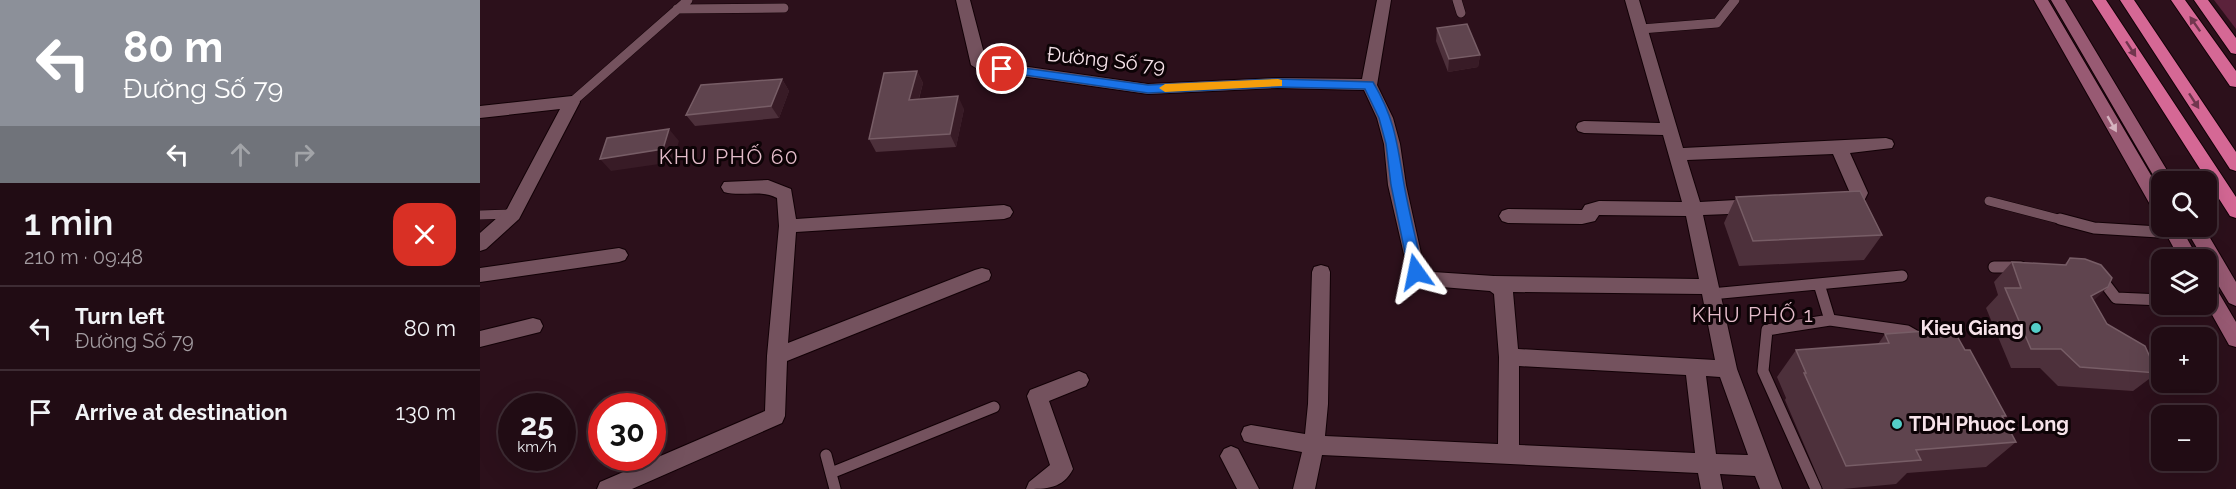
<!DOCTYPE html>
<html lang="en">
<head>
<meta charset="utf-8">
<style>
	:root { --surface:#210c14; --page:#29151d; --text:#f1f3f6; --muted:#a29ba0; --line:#3e2c34 }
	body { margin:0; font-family:Raleway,sans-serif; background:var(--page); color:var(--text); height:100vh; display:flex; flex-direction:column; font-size:22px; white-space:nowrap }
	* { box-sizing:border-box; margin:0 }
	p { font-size:20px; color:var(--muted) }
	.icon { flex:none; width:33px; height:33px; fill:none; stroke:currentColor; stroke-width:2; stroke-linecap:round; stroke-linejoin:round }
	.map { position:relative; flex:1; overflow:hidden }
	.details { display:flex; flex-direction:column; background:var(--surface); width:480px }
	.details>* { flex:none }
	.guide { background:#8c9099; color:#fff; overflow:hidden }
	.controls { position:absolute; left:1671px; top:171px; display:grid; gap:12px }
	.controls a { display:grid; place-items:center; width:66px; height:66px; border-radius:12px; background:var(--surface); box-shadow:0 6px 24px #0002,0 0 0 2px var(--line); font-size:30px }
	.speed { position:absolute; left:18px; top:393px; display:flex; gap:12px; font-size:30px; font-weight:700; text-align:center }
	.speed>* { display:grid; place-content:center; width:78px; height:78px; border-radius:50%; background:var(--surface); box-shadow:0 6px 24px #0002,0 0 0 2px var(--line); line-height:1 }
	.speed small { font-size:15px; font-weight:400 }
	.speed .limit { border:9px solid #d22; background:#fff; color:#111 }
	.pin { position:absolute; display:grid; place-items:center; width:51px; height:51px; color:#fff; margin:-26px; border:3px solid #fff; border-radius:50%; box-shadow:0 2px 6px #0007 }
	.me { position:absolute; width:66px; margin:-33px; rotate:348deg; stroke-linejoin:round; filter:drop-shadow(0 0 4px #0008) }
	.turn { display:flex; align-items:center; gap:21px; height:126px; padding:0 24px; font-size:27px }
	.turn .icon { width:78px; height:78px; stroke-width:2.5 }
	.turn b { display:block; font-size:42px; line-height:51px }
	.lanes { display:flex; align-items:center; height:57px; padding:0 24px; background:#0003; justify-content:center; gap:30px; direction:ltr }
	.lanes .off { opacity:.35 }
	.round { display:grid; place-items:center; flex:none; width:63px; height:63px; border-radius:18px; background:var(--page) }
	.overview { display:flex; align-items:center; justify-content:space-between; height:102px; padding:0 24px }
	h1 { font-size:36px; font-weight:600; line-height:45px }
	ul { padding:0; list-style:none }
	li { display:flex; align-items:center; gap:18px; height:84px; padding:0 24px; border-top:2px solid var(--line) }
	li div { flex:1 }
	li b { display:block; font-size:22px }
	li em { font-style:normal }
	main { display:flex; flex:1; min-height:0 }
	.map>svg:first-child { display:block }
</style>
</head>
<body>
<main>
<section class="details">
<div class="guide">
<div class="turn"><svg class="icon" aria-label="left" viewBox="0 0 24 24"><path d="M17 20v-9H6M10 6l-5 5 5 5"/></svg><div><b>80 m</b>Đường Số 79</div></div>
<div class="lanes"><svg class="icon" aria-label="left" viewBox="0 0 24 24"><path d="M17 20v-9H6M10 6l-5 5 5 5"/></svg><svg class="icon off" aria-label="ahead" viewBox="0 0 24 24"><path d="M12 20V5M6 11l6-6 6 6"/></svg><svg class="icon off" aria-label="right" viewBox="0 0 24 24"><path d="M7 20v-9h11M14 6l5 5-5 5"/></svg></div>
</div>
<div class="overview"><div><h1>1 min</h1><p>210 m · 09:48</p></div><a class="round" style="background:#d93025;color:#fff"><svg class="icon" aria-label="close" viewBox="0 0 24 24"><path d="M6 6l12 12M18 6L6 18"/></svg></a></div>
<ul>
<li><svg class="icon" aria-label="left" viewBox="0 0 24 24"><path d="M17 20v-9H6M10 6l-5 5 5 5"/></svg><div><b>Turn left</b><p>Đường Số 79</p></div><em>80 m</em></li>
<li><svg class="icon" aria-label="arrive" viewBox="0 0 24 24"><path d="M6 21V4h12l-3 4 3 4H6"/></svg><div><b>Arrive at destination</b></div><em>130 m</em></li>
</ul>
</section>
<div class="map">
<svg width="1756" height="489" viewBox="0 0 1756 489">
	<rect width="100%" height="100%" fill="#2c101b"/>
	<path fill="#5b223b" d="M 1734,0 L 1756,0 L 1756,29 Z"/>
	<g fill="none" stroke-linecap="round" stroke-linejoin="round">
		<defs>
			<path id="service-far1" d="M 977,0 L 981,13
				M 197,9 L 304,8
				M 1161,29 L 1237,23 L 1255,0
				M 92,102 L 208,0
				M 1509,201 L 1586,221
				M 0,215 L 33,214"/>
			<path id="service" d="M 1580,219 L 1614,228 L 1695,233
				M 1514,267 L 1541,267
				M 1620,277 L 1636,298 L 1682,300
				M 1339,284 L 1350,320 L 1427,331 L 1441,339
				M 1231,294 L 1422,276
				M 346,455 L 355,489
				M 351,473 L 514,407
				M 1336,489 L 1283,371 L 1287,330 L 1350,320"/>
			<path id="minor" d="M 476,0 L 490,0 L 506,61 L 668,84 L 798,78 L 882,79 L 897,0 L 911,0 L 897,85 L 913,118 L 920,144 L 926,185 L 944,267 L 953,272 L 1014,276 L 1219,279 L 1206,216 L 1119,215 L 1115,221 L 1102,224 L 1028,223 L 1022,221 L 1019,216 L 1022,211 L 1028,209 L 1102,210 L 1105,205 L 1119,201 L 1202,202 L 1183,135 L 1104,133 L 1098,131 L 1096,127 L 1098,123 L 1104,121 L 1180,123 L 1145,0 L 1159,0 L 1203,148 L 1406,138 L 1412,140 L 1414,144 L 1412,148 L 1370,153 L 1388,193 L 1383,203 L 1362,208 L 1356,206 L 1353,201 L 1356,196 L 1370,193 L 1353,154 L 1207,160 L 1220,202 L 1274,199 L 1280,201 L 1283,206 L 1280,211 L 1274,213 L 1223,215 L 1257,369 L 1302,489 L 1280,489 L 1275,476 L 1240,474 L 1243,489 L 1221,489 L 1218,473 L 842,455 L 835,489 L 813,489 L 822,452 L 771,443 L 764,441 L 761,434 L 764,427 L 771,425 L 825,434 L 828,404 L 832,272 L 834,267 L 841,265 L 848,267 L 850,272 L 848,404 L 845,436 L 1018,444 L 1019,357 L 1014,294 L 1010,291 L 950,286 L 929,276 L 908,185 L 904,144 L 897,118 L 884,90 L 798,88 L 668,94 L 499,70 L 491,65 ZM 1033,292 L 1222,294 L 1235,360 L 1038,349 ZM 1039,366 L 1206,375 L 1215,453 L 1039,445 ZM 1226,376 L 1240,377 L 1268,455 L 1236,454 Z
				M 92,96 L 98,98 L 100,102 L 39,219 L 6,249 L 0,251 L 0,233 L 27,209 L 80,109 L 0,118 L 0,106 Z
				M 288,180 L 311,189 L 316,219 L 524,205 L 530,207 L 533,212 L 530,217 L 524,219 L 316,232 L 308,343 L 495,270 L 502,268 L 509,270 L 511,275 L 509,280 L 307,361 L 305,416 L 302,423 L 152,489 L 117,489 L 120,482 L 285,411 L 287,356 L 299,226 L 297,198 C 279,189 262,197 244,192 L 241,187 L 244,182 Z
				M 139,248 L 145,250 L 148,255 L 145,260 L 139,262 L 0,282 L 0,268 Z
				M 53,318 L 60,320 L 63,326 L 60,332 L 0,347 L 0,331 Z
				M 599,371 L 606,374 L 609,380 L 606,386 L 569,401 L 593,469 C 583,489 566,489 546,489 L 549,482 L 570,465 L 547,396 L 550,390 Z
				M 751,446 L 758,449 L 779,489 L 757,489 L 740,456 L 744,449 Z"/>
			<path id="secondary" d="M 1554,0 L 1568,0 L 1682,194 L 1682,217 L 1676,215 Z
				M 1571,0 L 1585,0 L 1694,182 L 1682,182 L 1680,187 Z
				M 1682,226 L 1700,226 L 1719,260 L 1700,260 Z
				M 1704,226 L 1723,226 L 1756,282 L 1756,306 L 1749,303 L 1726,265 L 1726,260 L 1724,260 Z
				M 1726,281 L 1733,283 L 1756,322 L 1756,347 L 1749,345 L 1726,304 Z"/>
			<path id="trunk" d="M 1612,0 L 1626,0 L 1756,197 L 1756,218 L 1750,216 Z
				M 1640,0 L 1654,0 L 1756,152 L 1756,171 L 1750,169 Z
				M 1691,0 L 1705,0 L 1756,71 L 1756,87 L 1750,86 Z
				M 1714,0 L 1728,0 L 1756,38 L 1756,54 L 1751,53 Z"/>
		</defs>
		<use href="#service-far1" stroke="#120006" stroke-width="10"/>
		<use href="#service" stroke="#120006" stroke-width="13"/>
		<use href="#minor" stroke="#120006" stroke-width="2"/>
		<use href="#secondary" stroke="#120006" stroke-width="2"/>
		<use href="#trunk" stroke="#120006" stroke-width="2"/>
		<use href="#service-far1" stroke="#74525e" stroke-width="9"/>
		<use href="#service" stroke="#74525e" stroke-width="11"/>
		<use href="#minor" fill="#74525e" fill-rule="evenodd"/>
		<use href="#secondary" fill="#985a73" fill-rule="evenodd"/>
		<use href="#trunk" fill="#d56895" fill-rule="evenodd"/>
	</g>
	<path fill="#4d303b" d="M 957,28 L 1000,55 L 998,67 L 968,72 L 956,41 Z
		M 437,71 L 443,83 L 439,99 L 484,109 L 476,147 L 396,152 L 389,139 Z
		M 302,79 L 309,91 L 299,118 L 215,126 L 206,115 Z
		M 1256,197 L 1402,235 L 1384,260 L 1259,266 L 1244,223 Z
		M 1590,258 L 1627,324 L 1677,373 L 1653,391 L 1578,386 L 1560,368 L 1531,368 L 1506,308 L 1518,295 L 1514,282 L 1532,262 L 1584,265 Z
		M 1405,334 L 1485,350 L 1526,416 L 1523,418 L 1536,442 L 1506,467 L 1427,473 L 1416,484 L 1363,489 L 1343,489 L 1305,400 L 1306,398 L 1297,377 L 1316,350 L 1398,344 Z"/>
	<path fill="#381b26" d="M 1000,55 L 998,67 L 968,72 L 969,59 Z
		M 437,71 L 443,83 L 435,112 L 429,100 Z
		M 302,79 L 309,91 L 299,118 L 291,106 Z
		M 478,96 L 484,109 L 476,147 L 470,134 Z
		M 189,129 L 199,141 L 193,162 L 131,171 L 120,159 Z
		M 1628,287 L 1607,307 L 1611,296 Z"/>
	<path fill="#5f444e" stroke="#775d66" stroke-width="1.5" d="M 987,24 L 1000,55 L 969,59 L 957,28 Z
		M 437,71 L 429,100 L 478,96 L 470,134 L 389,139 L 404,73 Z
		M 302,79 L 291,106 L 206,115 L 221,85 Z
		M 189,129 L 183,149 L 120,159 L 127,138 Z
		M 1380,191 L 1402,235 L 1273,241 L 1256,197 Z
		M 1590,258 L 1605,259 L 1621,265 L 1632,278 L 1628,287 L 1611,296 L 1627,324 L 1665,346 L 1677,373 L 1600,367 L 1581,349 L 1551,349 L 1525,288 L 1541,288 L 1532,262 L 1586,265 Z
		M 1473,329 L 1485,350 L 1490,350 L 1526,416 L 1522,416 L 1536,442 L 1436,450 L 1441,460 L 1366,466 L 1324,373 L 1326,373 L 1316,350 L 1409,343 L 1405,334 Z"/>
	<defs><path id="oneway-solid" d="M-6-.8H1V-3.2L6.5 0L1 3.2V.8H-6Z" transform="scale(1.5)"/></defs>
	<g fill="#71364e">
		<use href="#oneway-solid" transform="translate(1715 24) rotate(-125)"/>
		<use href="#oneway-solid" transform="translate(1651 49) rotate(57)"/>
		<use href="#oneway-solid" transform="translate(1714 101) rotate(57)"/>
	</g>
	<use fill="#d6b3c0" href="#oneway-solid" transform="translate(1632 124) rotate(60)"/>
	<path fill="#1a73e8" stroke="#114b97" stroke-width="1.5" d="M 522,65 L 668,85 L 798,79 L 893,82 C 915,119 917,143 924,184 C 929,213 937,242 943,272 L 941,275 L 931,275 L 929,272 L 911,185 L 906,144 L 899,118 L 885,89 L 798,87 L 668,93 L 518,71 L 517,69 Z"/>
	<path fill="#f59e0b" d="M 798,79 L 802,80 L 802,86 L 685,92 L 679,88 L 685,84 Z"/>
	<g fill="#54cdc8" stroke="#0d0306" stroke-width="2">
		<circle cx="1556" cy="328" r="6"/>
		<circle cx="1417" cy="424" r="6"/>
	</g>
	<g text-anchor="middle" stroke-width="6" stroke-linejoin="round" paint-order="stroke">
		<g font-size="20" fill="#f7e3ea" stroke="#0d0306">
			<text transform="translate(626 60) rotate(6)" y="7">Đường Số 79</text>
		</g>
		<g font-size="20" font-weight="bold" fill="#f7e3ea" stroke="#0d0306" text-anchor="end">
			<text x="1544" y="335">Kieu Giang</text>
			<text x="1429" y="431" text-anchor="start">TDH Phuoc Long</text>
		</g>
		<g font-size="21" letter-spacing="1.5" fill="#e4bcca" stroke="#0d0306">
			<text x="249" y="164">KHU PHỐ 60</text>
			<text x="1273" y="322">KHU PHỐ 1</text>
		</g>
	</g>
</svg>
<div class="controls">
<a><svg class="icon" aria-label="search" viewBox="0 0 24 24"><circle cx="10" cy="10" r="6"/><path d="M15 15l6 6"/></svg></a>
<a><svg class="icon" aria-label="layers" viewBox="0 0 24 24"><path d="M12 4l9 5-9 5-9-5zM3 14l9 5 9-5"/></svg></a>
<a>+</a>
<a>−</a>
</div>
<div class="speed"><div>25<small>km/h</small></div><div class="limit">30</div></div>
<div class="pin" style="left:522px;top:69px;background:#d93025"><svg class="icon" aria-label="arrive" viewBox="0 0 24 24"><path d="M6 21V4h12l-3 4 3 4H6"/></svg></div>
<svg class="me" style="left:936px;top:272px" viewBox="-20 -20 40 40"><path d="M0-17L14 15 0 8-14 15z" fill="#1a73e8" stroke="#fff" stroke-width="4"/></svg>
</div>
</main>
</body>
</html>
